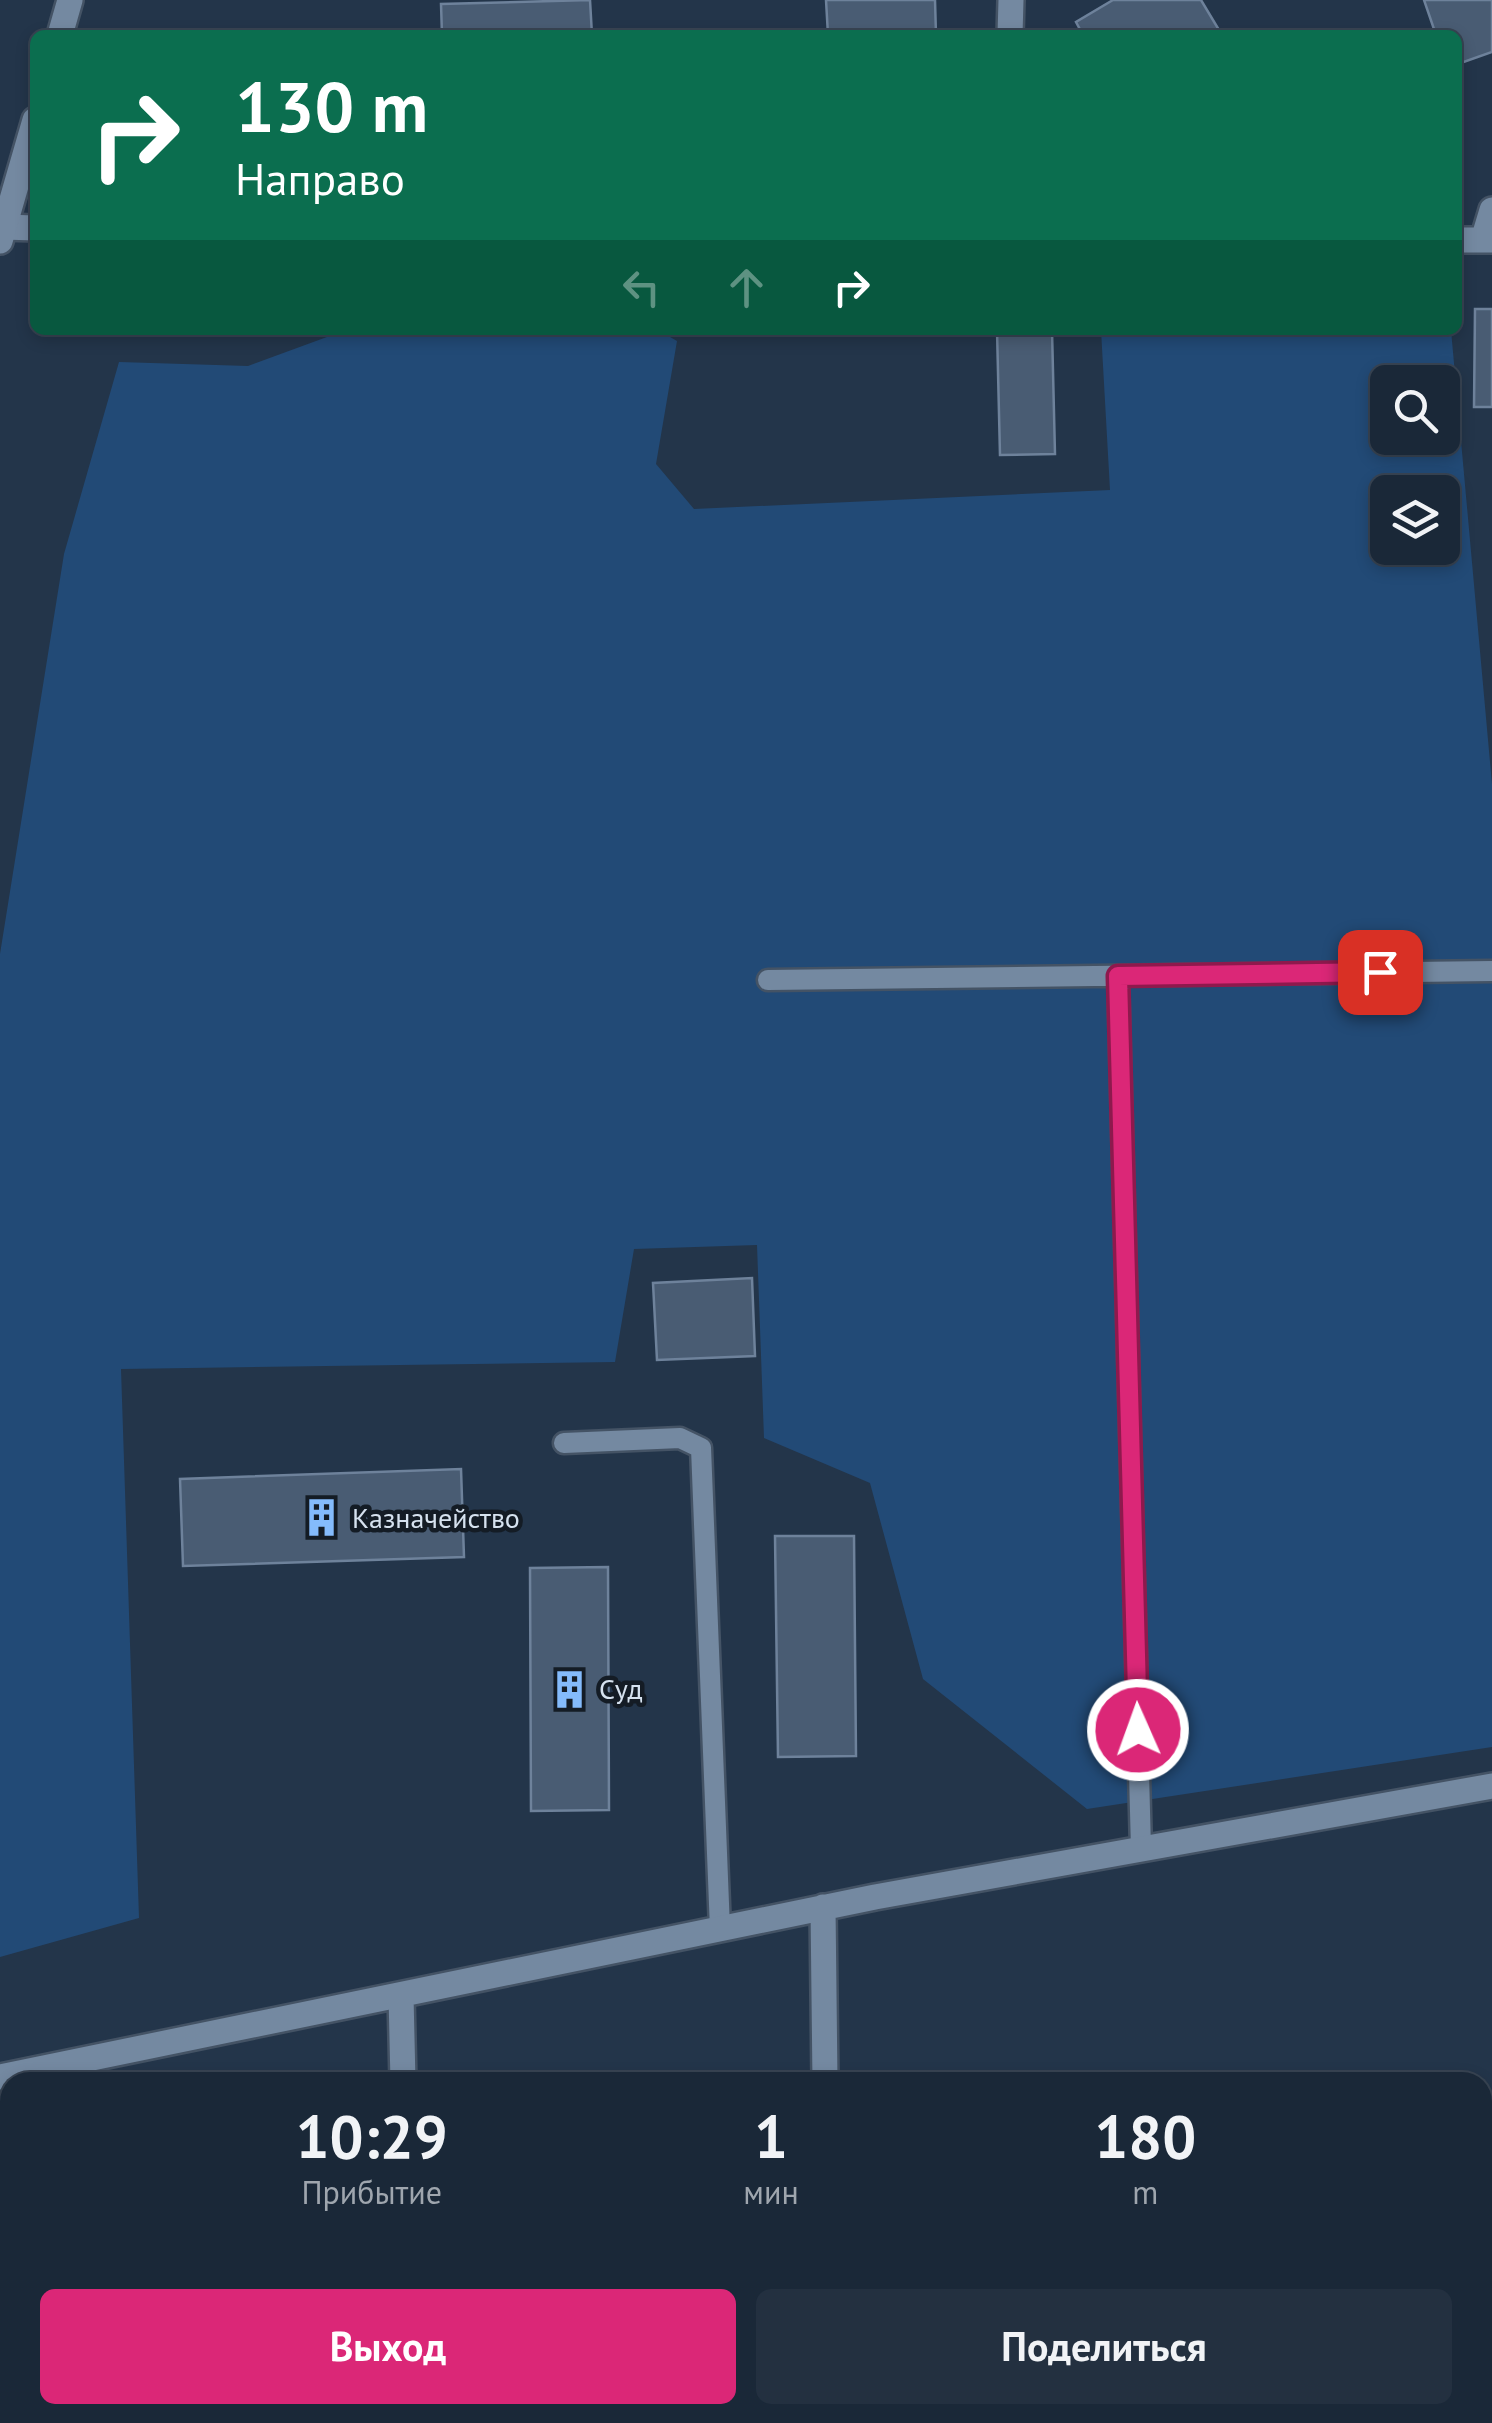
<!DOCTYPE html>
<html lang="ru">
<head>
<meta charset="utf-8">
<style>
	:root { --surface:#1a2838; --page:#233040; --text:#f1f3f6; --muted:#9fa6ae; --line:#384453; --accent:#db2777 }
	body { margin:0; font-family:"PT Sans",sans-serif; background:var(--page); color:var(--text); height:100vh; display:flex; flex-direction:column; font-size:38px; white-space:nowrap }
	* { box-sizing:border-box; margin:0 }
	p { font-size:32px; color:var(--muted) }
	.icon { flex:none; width:55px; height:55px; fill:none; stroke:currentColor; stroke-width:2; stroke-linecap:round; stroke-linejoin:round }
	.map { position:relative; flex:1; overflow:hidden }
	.drawer { position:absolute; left:0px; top:2072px; width:1492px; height:352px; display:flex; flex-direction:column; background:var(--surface); border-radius:30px 30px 0 0; box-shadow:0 5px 15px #0003,0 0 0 2px var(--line) }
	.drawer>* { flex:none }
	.guide { position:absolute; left:30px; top:30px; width:1432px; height:305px; border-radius:15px; box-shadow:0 5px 15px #0003,0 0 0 2px var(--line); background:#0b6e4f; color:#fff; overflow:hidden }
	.tools { position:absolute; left:1370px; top:365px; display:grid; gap:20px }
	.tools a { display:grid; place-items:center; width:90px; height:90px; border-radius:15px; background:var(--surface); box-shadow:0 5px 15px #0003,0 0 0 2px var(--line); font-size:50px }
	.pin { position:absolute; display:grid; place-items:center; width:85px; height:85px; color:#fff; margin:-42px; border-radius:20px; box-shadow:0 5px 15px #0006 }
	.me { position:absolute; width:110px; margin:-55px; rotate:358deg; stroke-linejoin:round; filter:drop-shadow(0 0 8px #0008) }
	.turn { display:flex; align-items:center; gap:35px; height:210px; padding:0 40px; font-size:45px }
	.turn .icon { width:130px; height:130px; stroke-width:2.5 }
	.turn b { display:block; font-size:70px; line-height:85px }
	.lanes { display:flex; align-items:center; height:95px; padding:0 40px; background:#0003; justify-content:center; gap:50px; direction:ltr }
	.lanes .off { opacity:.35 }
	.eta { display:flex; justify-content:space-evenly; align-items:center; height:170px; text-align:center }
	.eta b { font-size:60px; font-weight:700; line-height:70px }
	.cta { display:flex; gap:20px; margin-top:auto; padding:20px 40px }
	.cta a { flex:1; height:115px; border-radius:15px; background:var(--accent); color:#fff; font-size:40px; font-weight:700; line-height:115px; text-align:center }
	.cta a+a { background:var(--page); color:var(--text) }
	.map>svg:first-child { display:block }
</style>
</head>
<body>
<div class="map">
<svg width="1492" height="2423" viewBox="0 0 1492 2423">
	<rect width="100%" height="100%" fill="#23354a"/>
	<path fill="#224a76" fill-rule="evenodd" d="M 346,330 L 658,330 L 677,341 L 656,464 L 694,509 L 1110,490 L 1101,330 L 1451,330 L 1492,784 L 1492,1747 L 1087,1809 L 923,1679 L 870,1483 L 764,1438 L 757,1245 L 634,1249 L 615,1362 L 121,1369 L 139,1918 L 0,1957 L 0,954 L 64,554 L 119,362 L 248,366 ZM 1388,382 L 1442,382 L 1442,438 L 1388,438 ZM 1388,492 L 1442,492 L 1442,548 L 1388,548 Z"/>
	<path fill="#495c73" stroke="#6e829b" stroke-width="2.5" d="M 590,0 L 592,35 L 442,35 L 441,4 Z
		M 826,0 L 935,0 L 936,35 L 828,35 Z
		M 1113,0 L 1201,0 L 1222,35 L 1083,35 L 1076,22 Z
		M 1424,0 L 1492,0 L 1492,52 L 1458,64 L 1458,35 L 1436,35 Z
		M 1475,309 L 1492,309 L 1492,407 L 1474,407 Z
		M 997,330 L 1052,330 L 1055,454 L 1000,455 Z
		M 752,1278 L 755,1356 L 657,1360 L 653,1283 Z
		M 461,1469 L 464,1557 L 183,1566 L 180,1479 Z
		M 775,1536 L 854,1536 L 856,1756 L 778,1757 Z
		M 608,1567 L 609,1810 L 531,1811 L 530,1568 Z
		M 560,2415 L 644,2415 L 644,2423 L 560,2423 Z
		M 1056,2415 L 1151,2415 L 1151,2423 L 1056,2423 Z"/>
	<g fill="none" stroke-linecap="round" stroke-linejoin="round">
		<defs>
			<path id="service" d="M 1118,976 L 1141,1849
				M 768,980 L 1492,971
				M 564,1443 L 680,1438 L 701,1448 L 720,1929
				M 181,2415 L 181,2423"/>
			<path id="minor" d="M 1010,35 L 1011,0
				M 4,227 L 35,228
				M 1458,240 L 1492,240
				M 1483,240 L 1492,210
				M 823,1907 L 825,2082
				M 401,1995 L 403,2082
				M 0,2077 L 875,1897 L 1492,1786
				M 827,2415 L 827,2423"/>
			<path id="tertiary" d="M 60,35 L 70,0
				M 0,241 L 35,120"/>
		</defs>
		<use href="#service" stroke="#445365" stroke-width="25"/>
		<use href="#minor" stroke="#445365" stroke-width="30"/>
		<use href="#tertiary" stroke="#445365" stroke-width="30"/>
		<use href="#service" stroke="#7489a1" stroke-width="20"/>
		<use href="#minor" stroke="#7489a1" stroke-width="25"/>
		<use href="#tertiary" stroke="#7489a1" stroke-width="25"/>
	</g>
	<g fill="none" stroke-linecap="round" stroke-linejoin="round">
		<defs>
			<path id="route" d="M 1138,1730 L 1118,976 L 1380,972"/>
		</defs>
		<use href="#route" stroke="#8e194d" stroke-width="25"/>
		<use href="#route" stroke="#db2777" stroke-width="18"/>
	</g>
	<defs>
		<symbol id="building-bare" viewBox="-9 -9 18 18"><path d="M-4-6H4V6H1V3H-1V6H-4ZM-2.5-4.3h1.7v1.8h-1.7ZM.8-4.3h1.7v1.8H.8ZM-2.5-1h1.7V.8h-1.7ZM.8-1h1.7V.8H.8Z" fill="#84bbfb" stroke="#141c25" stroke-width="2.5" paint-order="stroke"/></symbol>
	</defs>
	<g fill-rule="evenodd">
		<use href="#building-bare" x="294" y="1490" width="55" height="55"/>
		<use href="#building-bare" x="542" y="1662" width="55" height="55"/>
	</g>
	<g text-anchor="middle" stroke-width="9" stroke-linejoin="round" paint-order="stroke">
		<g font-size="28" fill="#d6e2ef" stroke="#141c25" text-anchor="start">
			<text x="352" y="1528">Казначейство</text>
			<text x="599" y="1699">Суд</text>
		</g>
	</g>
</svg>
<div class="tools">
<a><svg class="icon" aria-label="search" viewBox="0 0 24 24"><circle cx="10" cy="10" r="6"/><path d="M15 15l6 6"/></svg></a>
<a><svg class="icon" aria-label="layers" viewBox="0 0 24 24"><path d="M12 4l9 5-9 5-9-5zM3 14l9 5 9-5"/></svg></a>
</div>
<div class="pin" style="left:1380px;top:972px;background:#d93025"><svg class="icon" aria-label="arrive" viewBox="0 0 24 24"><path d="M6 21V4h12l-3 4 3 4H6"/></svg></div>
<svg class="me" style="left:1138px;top:1730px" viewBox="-20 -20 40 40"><circle r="17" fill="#db2777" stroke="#fff" stroke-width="3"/><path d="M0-11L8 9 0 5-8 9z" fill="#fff"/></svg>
<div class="guide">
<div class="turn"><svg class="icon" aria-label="right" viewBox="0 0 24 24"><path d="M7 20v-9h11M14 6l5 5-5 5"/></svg><div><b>130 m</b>Направо</div></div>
<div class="lanes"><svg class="icon off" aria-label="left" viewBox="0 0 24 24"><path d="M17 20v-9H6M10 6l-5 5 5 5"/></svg><svg class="icon off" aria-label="ahead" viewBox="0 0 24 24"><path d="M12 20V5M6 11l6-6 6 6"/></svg><svg class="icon" aria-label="right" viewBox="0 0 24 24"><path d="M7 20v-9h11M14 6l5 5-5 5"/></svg></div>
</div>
<section class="drawer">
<div class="eta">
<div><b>10:29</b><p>Прибытие</p></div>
<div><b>1</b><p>мин</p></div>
<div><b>180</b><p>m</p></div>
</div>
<div class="cta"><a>Выход</a><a>Поделиться</a></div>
</section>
</div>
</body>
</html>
